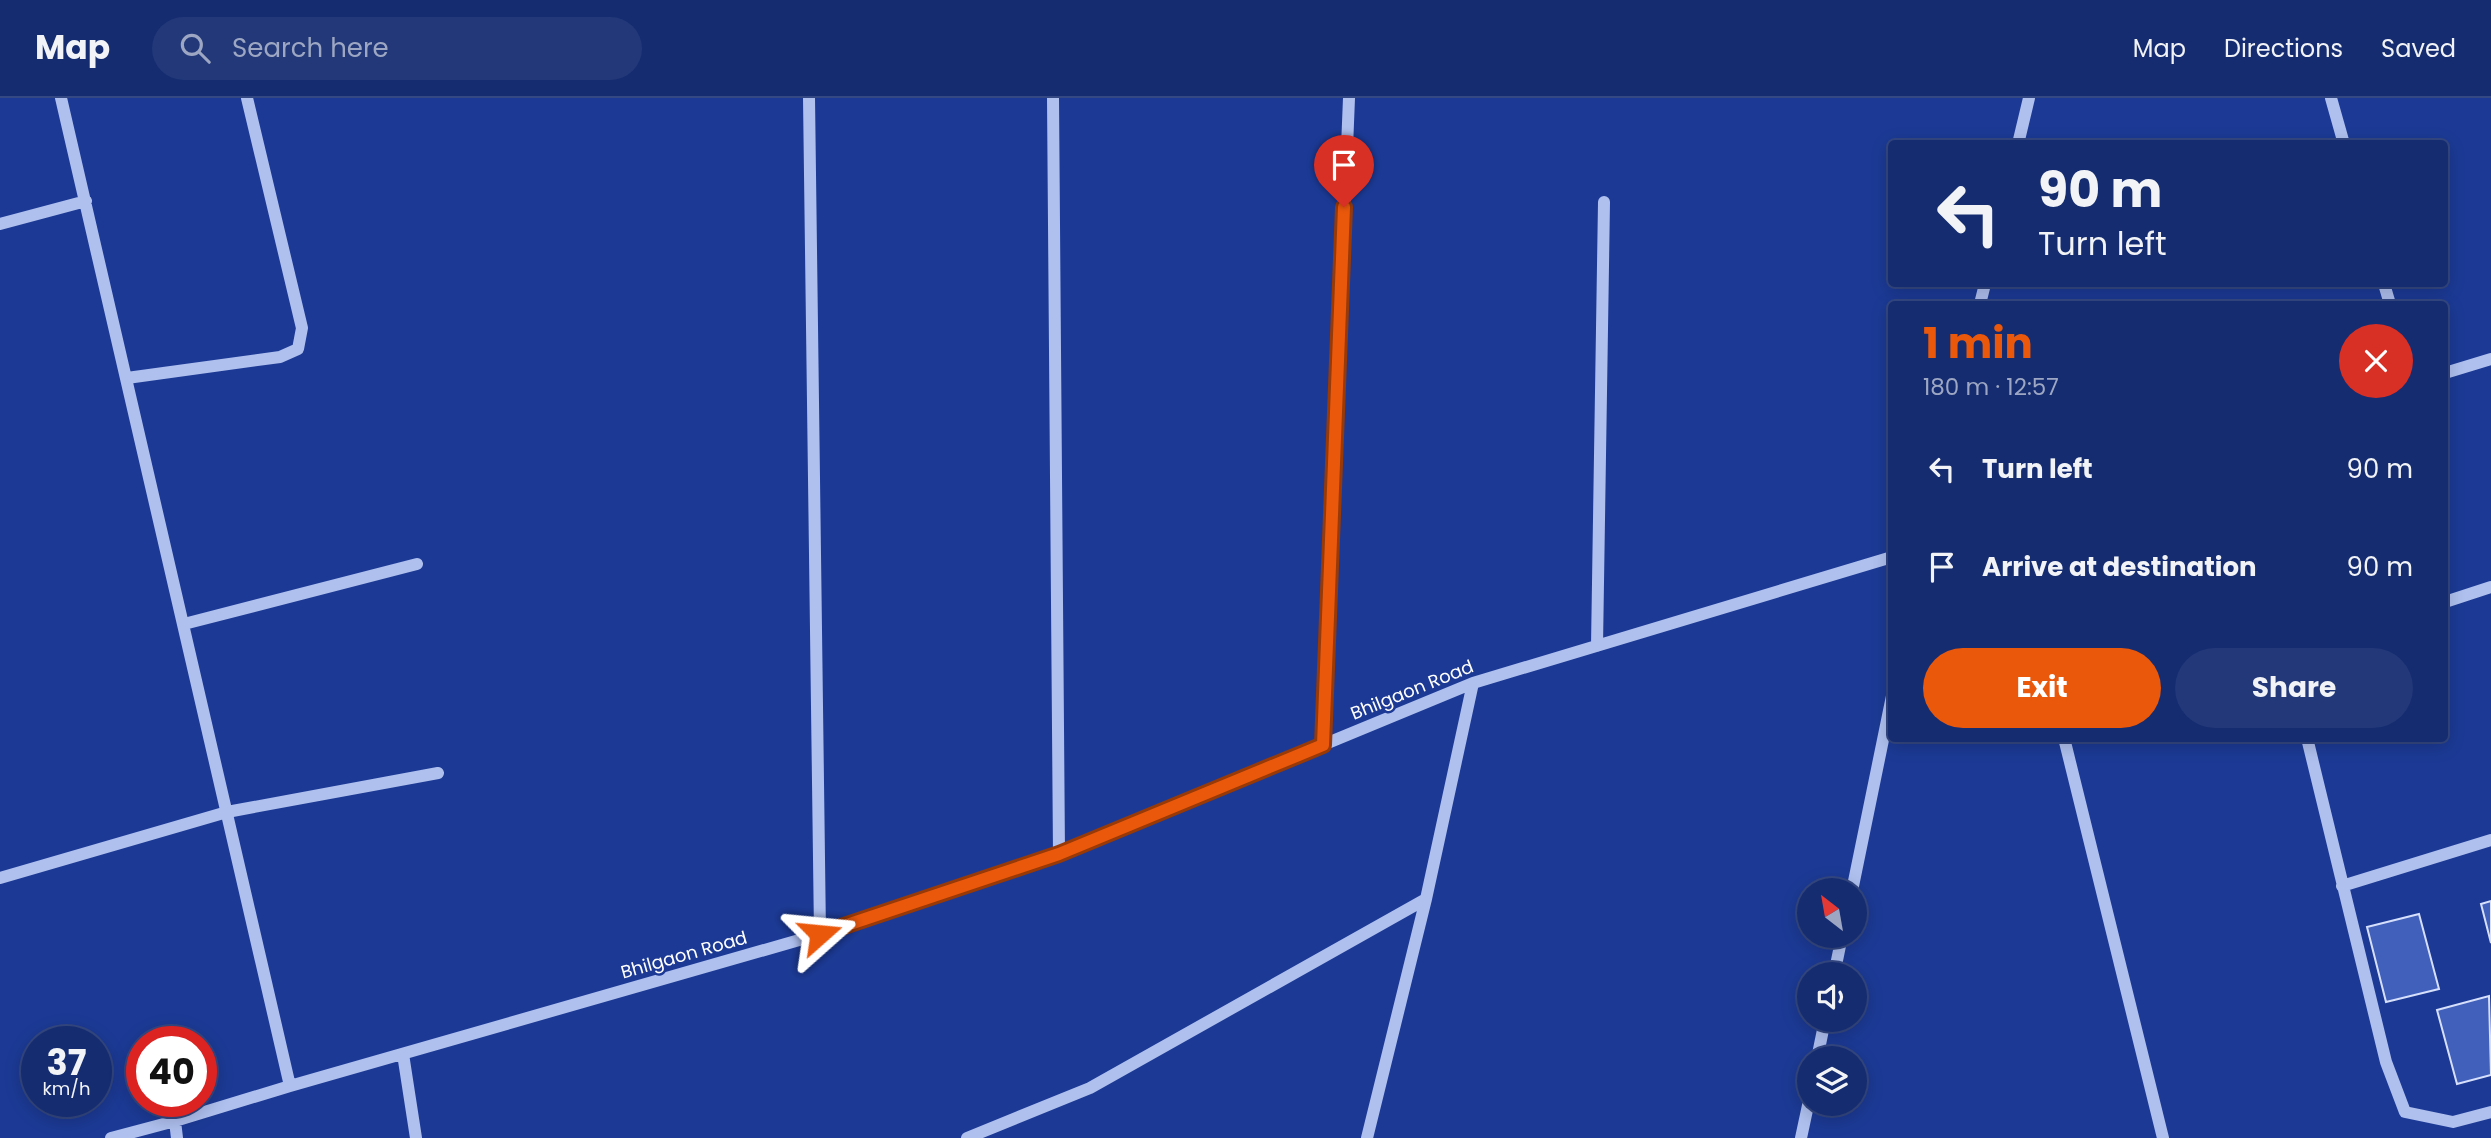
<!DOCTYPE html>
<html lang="en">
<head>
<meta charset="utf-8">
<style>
	:root { --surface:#152c70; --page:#223878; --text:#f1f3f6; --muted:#9da7c3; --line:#344883; --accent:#ea580c }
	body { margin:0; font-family:Poppins,sans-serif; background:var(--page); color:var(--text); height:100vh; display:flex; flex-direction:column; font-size:26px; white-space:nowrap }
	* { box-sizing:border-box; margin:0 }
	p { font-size:23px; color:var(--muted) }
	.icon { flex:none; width:38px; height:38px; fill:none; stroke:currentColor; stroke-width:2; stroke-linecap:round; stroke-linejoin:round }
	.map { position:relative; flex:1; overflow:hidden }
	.details { position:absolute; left:1888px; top:203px; width:560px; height:441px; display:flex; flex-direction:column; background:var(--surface); border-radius:7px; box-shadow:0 4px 18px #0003,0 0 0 2px var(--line) }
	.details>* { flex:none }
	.top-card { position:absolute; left:1888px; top:42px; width:560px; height:147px; border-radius:7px; box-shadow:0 4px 18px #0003,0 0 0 2px var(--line); background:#152c70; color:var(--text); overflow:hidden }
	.needle { width:46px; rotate:329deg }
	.buttons { position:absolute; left:1797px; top:780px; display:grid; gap:14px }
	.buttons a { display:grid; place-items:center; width:70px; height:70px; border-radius:50%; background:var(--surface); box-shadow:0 4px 18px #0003,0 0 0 2px var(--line); font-size:35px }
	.speed { position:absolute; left:21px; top:928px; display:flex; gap:14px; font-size:35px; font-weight:700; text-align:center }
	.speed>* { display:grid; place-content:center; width:91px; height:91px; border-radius:50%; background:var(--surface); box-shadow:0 4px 18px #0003,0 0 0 2px var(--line); line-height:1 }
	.speed small { font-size:18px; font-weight:400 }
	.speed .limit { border:10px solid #d22; background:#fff; color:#111 }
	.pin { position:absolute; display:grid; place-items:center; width:60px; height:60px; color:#fff; margin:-72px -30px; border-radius:50% 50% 50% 0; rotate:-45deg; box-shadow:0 0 7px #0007 }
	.pin .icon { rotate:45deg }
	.me { position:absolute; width:77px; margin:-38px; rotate:72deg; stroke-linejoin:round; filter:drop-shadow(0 0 5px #0008) }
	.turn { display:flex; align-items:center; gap:24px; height:147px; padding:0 35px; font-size:32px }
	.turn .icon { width:91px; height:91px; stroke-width:2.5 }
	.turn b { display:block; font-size:49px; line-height:60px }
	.round { display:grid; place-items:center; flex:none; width:74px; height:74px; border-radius:37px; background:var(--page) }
	.head { display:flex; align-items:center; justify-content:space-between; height:119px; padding:0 35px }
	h1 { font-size:42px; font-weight:700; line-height:52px; color:var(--accent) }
	.button { display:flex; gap:14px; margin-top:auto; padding:14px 35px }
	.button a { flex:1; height:80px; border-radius:42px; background:var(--accent); color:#fff; font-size:28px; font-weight:700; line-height:80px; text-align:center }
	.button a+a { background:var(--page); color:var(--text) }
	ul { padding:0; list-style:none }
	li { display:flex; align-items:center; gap:21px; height:98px; padding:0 35px }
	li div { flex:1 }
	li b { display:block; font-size:26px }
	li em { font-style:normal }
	header { display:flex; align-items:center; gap:42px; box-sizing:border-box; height:98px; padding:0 35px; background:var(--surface); border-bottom:2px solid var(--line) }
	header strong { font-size:33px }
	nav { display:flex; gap:38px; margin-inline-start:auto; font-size:24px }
	.search { width:490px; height:63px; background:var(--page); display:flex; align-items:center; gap:18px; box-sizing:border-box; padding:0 24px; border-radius:38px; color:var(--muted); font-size:26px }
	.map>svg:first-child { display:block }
</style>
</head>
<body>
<header>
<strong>Map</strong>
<div class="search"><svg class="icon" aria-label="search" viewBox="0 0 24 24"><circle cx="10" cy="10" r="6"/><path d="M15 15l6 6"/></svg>Search here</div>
<nav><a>Map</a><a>Directions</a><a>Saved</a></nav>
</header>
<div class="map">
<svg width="2491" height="1040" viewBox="0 0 2491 1040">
	<rect width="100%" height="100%" fill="#1c3a95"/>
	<path fill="#4160bb" stroke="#d6dffb" stroke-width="2" d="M 2491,803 L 2491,845 L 2481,806 Z
		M 2419,816 L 2439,891 L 2386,904 L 2367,829 Z
		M 2489,898 L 2491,977 L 2457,986 L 2437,912 Z"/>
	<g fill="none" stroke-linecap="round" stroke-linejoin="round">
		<path stroke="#afc0ef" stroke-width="12" d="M 61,0 L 290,988
			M 809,0 L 820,836
			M 1053,0 L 1059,756
			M 2331,0 L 2344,46
			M 2018,46 L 2029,0
			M 0,126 L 86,103
			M 2384,186 L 2390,206
			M 1980,206 L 1985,186
			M 2445,275 L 2491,261
			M 127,280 L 280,259 L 298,251 L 302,230 L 247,0
			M 2445,504 L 2491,489
			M 184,526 L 417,466
			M 1597,548 L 1604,104
			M 2064,640 L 2163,1040
			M 2307,640 L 2386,964 L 2405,1014 L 2453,1024 L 2491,1014
			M 1323,647 L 1349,0
			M 0,780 L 227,714 L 438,675
			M 2342,788 L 2491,742
			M 1852,793 L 1892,598
			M 1834,877 L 1842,838
			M 403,956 L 416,1040
			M 1817,961 L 1825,922
			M 175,1023 L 177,1040
			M 111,1040 L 175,1023 L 290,988 L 820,836 L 1059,756 L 1473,585 L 1892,459
			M 967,1040 L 1090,990 L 1426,801
			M 1367,1040 L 1426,801 L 1473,585
			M 1801,1040 L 1810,998"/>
	</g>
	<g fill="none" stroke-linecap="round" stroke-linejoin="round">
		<defs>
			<path id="route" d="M 820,836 L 1059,756 L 1323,647 L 1344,109"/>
		</defs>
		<use href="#route" stroke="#983908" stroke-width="18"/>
		<use href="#route" stroke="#ea580c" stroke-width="12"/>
	</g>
	<g text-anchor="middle" stroke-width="5" stroke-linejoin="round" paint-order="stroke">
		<g font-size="18" fill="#fff" stroke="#1c3a95">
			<text transform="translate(1412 592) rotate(-22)" y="6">Bhilgaon Road</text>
			<text transform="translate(684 857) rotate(-16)" y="6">Bhilgaon Road</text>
		</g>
	</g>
</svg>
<div class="buttons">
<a><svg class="needle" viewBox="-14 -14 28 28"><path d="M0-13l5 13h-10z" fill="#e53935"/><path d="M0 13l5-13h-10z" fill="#9da7c3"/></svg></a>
<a><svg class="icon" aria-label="sound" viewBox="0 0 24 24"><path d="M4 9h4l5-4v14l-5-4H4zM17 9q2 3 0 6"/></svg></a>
<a><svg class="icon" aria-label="layers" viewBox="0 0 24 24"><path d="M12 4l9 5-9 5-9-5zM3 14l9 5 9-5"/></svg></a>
</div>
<div class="speed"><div>37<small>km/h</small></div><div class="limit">40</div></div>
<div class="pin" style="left:1344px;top:109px;background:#d93025"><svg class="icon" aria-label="arrive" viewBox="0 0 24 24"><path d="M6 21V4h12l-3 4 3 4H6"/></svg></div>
<svg class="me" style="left:820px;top:836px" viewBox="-20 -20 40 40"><path d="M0-17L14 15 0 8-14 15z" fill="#ea580c" stroke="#fff" stroke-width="4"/></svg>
<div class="top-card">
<div class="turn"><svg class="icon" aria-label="left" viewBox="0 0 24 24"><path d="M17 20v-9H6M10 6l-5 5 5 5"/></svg><div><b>90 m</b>Turn left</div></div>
</div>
<section class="details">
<div class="head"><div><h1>1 min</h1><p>180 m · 12:57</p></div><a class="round" style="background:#d93025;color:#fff"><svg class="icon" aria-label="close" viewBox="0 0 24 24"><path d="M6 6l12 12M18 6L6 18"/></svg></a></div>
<ul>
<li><svg class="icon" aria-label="left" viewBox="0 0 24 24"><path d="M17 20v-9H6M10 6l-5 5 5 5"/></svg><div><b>Turn left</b></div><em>90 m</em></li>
<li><svg class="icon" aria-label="arrive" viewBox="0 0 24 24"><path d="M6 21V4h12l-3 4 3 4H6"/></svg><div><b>Arrive at destination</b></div><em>90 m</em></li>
</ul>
<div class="button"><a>Exit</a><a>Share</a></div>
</section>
</div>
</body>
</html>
